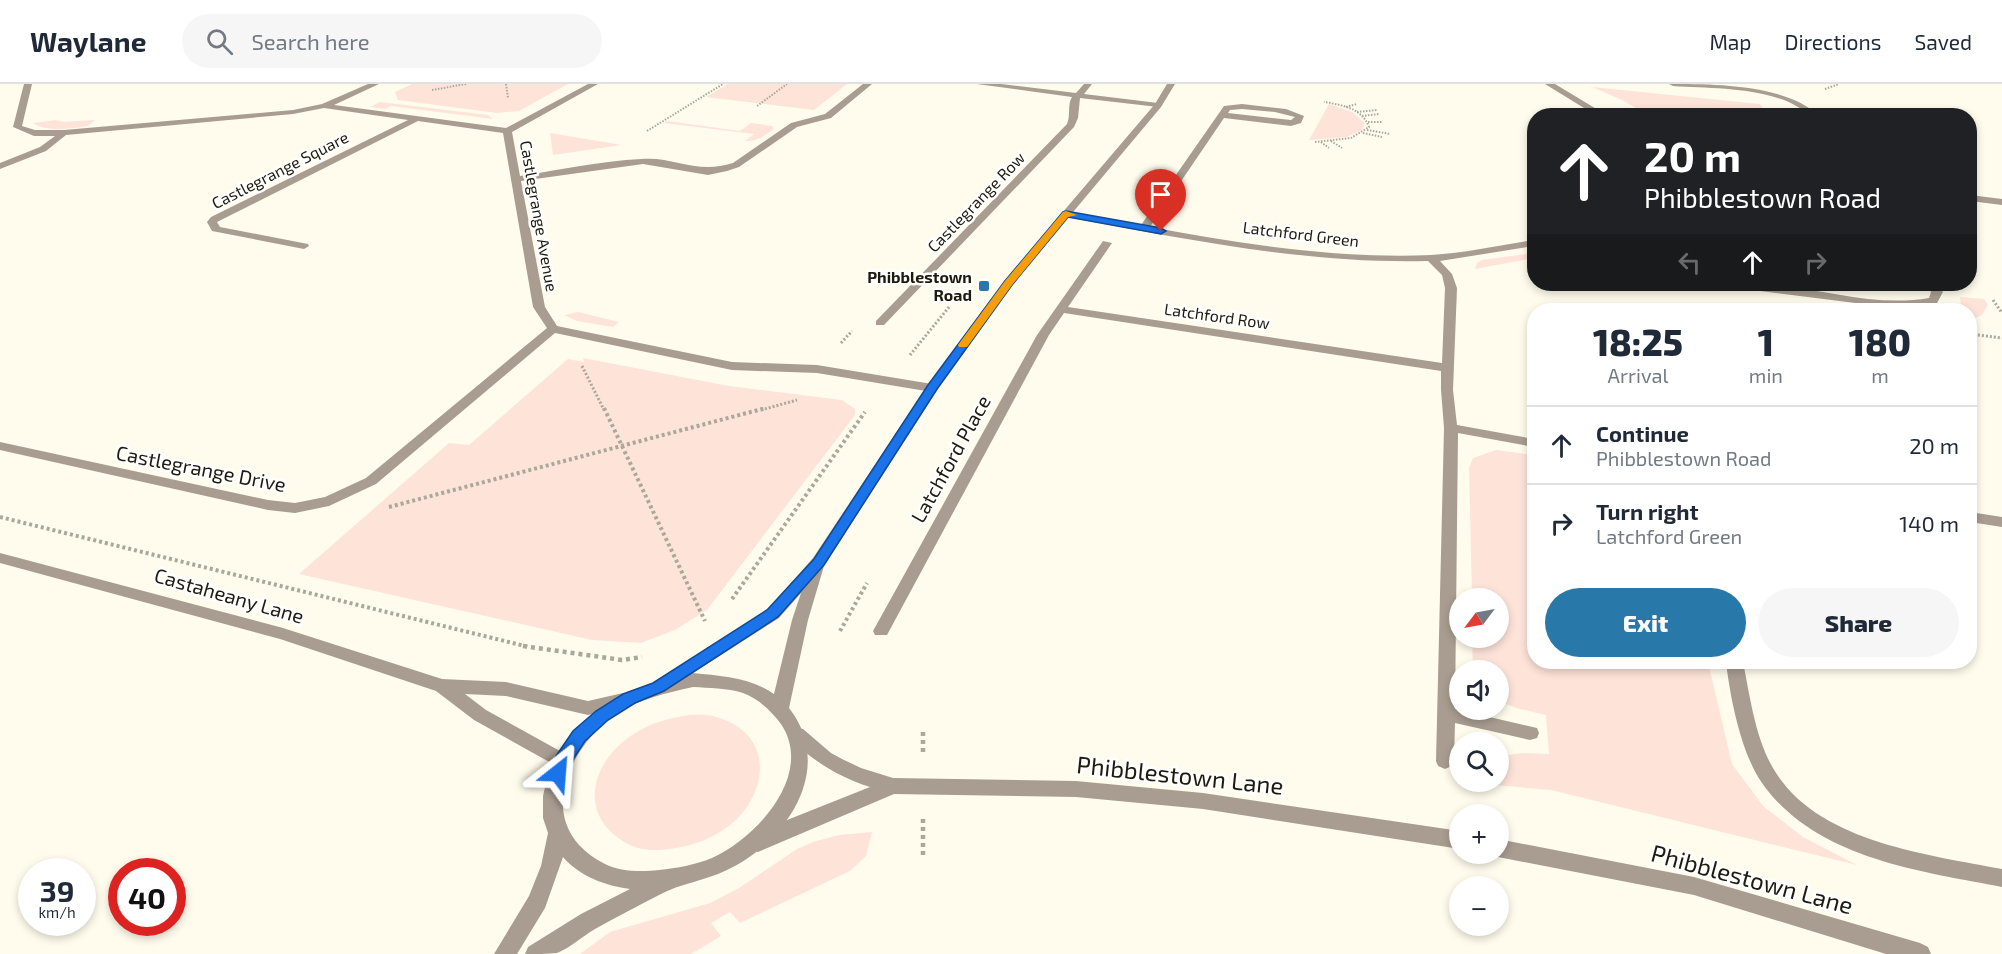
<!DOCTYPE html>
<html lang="en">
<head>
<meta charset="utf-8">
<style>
	:root { --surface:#fff; --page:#f6f6f7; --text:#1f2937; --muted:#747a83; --line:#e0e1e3; --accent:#2878a9 }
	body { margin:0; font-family:"Exo 2",sans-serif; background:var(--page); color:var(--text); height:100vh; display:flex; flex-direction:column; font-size:22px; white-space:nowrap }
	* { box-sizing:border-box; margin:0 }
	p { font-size:20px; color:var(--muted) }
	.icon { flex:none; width:33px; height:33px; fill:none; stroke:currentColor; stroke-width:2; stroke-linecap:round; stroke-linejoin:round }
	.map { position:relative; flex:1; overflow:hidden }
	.details { position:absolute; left:1527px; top:219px; width:450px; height:366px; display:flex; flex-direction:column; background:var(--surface); border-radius:24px; box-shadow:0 3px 9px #0003 }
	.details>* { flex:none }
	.banner { position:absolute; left:1527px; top:24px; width:450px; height:183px; border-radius:24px; box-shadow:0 3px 9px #0003; background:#202124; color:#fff; overflow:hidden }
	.needle { width:39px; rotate:238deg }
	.fabs { position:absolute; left:1449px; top:504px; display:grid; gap:12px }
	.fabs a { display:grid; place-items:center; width:60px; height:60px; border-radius:50%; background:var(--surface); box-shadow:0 3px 9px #0003; font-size:30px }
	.speed { position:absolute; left:18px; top:774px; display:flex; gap:12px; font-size:30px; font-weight:700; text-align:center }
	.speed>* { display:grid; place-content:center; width:78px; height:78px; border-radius:50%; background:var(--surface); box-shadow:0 3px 9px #0003; line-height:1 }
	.speed small { font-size:15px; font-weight:400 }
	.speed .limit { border:9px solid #d22; background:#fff; color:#111 }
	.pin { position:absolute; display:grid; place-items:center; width:51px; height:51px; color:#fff; margin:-62px -26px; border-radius:50% 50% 50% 0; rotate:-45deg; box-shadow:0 0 6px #0007 }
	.pin .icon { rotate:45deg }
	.me { position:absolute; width:66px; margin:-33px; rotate:28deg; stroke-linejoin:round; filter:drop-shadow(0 0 4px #0008) }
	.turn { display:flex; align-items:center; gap:21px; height:126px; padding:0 18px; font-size:27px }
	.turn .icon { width:78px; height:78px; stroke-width:2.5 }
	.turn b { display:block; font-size:42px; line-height:51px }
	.lanes { display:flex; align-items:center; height:57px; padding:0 18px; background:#0003; justify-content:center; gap:30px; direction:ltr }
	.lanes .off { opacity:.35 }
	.eta { display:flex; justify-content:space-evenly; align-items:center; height:102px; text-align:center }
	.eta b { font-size:36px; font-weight:800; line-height:42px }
	.cta { display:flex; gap:12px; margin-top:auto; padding:12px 18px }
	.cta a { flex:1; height:69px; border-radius:36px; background:var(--accent); color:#fff; font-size:24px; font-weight:800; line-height:69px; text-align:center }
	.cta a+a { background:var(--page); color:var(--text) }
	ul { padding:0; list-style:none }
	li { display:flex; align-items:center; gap:18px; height:78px; padding:0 18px; border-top:2px solid var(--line) }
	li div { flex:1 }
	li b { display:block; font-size:22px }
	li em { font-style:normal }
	header { display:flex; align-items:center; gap:36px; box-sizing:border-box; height:84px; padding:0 30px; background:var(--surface); border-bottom:2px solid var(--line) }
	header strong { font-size:28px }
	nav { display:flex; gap:33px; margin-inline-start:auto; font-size:21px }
	.search { width:420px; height:54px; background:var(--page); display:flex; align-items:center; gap:15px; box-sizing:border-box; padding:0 21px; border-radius:33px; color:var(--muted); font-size:22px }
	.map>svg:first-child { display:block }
</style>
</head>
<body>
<header>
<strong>Waylane</strong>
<div class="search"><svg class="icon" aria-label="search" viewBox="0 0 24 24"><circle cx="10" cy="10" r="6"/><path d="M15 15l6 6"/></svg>Search here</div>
<nav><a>Map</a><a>Directions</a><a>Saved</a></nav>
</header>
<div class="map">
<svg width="2002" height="870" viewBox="0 0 2002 870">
	<rect width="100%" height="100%" fill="#fffced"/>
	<path fill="#fee3d9" d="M 412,0 L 568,0 L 519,27 L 497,29 L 398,16 L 395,8 Z
		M 728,0 L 847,0 L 814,26 L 706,13 Z
		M 1592,3 L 1760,20 L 1767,31 L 1649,31 L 1620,15 Z
		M 380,18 L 488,31 L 493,35 L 391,22 L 385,25 L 370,23 Z
		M 1329,20 L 1352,28 L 1365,39 L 1362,46 L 1347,53 L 1309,56 Z
		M 56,36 L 63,38 L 95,36 L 88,42 C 72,44 48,49 33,39 Z
		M 667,37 L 740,47 L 751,39 L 772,42 L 774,45 C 765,51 757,58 745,57 L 754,50 L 664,39 Z
		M 550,49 L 622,61 L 553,71 Z
		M 1534,169 L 1534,174 L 1475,185 L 1477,179 L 1482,176 Z
		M 1960,213 L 1984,215 L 1988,221 L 1982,231 L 1970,237 L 1970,226 L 1954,226 L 1961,222 Z
		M 578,228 L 619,238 L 613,243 L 577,237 L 564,231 Z
		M 583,274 L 729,302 L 842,316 L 855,325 L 855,331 L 707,526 L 675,546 L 641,559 L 592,556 L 299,490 L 449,359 L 469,361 L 568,275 L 584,278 Z
		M 1496,366 L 1534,371 L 1534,578 L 1708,578 L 1732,680 L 1764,723 L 1803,753 L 1857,781 L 1551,706 L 1482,700 L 1482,698 L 1498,698 L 1499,672 L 1522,669 L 1549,670 L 1546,631 L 1516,624 L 1499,617 L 1498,586 L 1473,586 L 1472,554 L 1498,554 L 1498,514 L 1472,514 L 1469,384 L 1473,374 Z
		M 689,631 C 697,631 708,630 716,633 C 769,647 772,700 736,736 C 719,752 694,762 670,765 C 656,767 639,767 626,759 C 575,730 592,674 637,648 C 653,638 670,634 689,631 Z
		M 872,748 L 866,772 L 850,787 L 740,839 L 730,828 L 711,839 L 721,852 L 691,870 L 580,870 L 610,848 L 710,819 L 739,804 L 797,765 L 813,758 L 839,751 Z"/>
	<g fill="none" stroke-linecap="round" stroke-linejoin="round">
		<path stroke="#aba89a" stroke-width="2" stroke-dasharray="1.5 1.5" stroke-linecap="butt" d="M 506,0 L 508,14
			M 1825,5 L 1839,0
			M 432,6 L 466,0
			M 757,22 L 787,0
			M 1346,23 L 1357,20
			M 1357,28 L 1377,26
			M 1362,32 L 1379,30
			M 1368,38 L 1382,38
			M 1367,46 L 1390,50
			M 647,47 L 723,0
			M 1363,49 L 1382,53
			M 1331,57 L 1342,64
			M 1315,58 L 1351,54 L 1369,43 C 1362,24 1342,21 1324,18
			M 1321,58 L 1329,64"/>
		<path stroke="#aba89a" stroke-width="3" stroke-dasharray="2 2" stroke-linecap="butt" d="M 1993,216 L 2002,229
			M 1970,250 L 2002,254
			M 841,259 L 852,247
			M 910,271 L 949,223
			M 582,282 L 604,326
			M 761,326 L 797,316"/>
		<path stroke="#aba89a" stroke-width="4" stroke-dasharray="3 3" stroke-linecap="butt" d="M 604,324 L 705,537
			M 389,423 L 766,324
			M 0,433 L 529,563
			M 732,515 L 865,328
			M 840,547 L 867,499"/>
		<path stroke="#aba89a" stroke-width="4.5" stroke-dasharray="4 4" stroke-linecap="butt" d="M 523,562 L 622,576 L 642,573
			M 923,648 L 923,671
			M 923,735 L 923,773"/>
		<path fill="#a99d91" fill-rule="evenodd" d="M 24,0 L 32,0 L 22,42 L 35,46 L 64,46 L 293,26 L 322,20 L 368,0 L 379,0 L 334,21 L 506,44 L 588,0 L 598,0 L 512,48 L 520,92 C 560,86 600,77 641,75 C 675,72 696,91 733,79 L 791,39 L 825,30 L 863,0 L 872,0 L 831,34 L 797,43 L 739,83 L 727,87 L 708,91 L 643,80 L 521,97 L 545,223 L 557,242 L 732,278 L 817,281 L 932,300 L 938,304 L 932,308 L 817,289 L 732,286 L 555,249 L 376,400 L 329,422 L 295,429 L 268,426 L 0,366 L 0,358 L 268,416 L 295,419 L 325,413 L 366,394 L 547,244 L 533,223 L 503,49 L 418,37 L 217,138 L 220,143 L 308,160 L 309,162 L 304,165 L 212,147 L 207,138 L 211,133 L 408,36 L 324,24 L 293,30 L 66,51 L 46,67 L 0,85 L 0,79 L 40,63 L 55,52 L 34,52 L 13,43 Z
			M 977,0 L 1001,0 L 1076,9 L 1084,0 L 1092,0 L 1084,10 L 1158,19 L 1162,21 L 1158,23 L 1080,14 L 1078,34 L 1074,43 L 884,241 L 876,241 L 876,237 L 1067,40 C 1071,31 1067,21 1072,13 Z
			M 1545,0 L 1555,0 L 1608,32 L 1597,32 Z
			M 1669,0 C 1713,0 1786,0 1819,32 L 1810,32 C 1778,2 1714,5 1673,2 Z
			M 1242,20 L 1286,25 L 1304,32 L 1301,39 L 1291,42 L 1224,34 L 1150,143 C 1243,160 1336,175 1431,171 C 1466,169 1500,161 1534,156 L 1534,162 L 1440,177 L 1452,190 L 1457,204 L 1453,306 L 1457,341 L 1534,355 L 1534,363 L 1458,349 L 1455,625 L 1537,644 L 1539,649 L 1537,654 L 1530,656 L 1455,639 L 1454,677 L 1452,682 L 1445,685 L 1438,682 L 1436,677 L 1444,344 L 1441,306 L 1441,287 L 1064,229 L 1049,251 L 887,551 L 875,551 L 873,547 L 1037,251 L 1103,157 L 1112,159 L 1068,223 L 1442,279 L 1445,204 L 1442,191 L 1428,177 C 1305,180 1186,155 1066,133 L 1061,130 L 1066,127 L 1141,141 L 1224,22 ZM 1242,25 L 1275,28 L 1295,33 L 1291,36 L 1228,29 L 1230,26 Z
			M 1970,111 L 2002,115 L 2002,121 L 1970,117 Z
			M 1723,200 C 1791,192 1861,226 1929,214 L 1931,208 L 1926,200 L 1936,200 L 1943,208 L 1937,219 L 1903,225 L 1729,203 Z
			M 1970,428 L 2002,433 L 2002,443 L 1970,438 Z
			M 0,469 L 283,544 L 442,595 L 506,598 L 588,617 L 623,609 L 629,611 L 632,616 L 629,621 L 588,631 L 506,612 L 465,610 L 486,626 L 569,672 L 571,677 L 569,682 L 562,685 L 474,636 L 436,607 L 280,555 L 0,479 Z
			M 1726,578 L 1743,578 C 1750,612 1755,653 1773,684 C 1816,758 1926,770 2002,785 L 2002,803 C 1918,787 1815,774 1762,699 C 1741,669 1730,613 1726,578 Z
			M 796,643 L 803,645 L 831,669 L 842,675 L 861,684 L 893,694 L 1076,697 L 1203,709 L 1460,747 L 1460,765 L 1203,725 L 1076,713 L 894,710 L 758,768 L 751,765 L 748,759 L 751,753 L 767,744 L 870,703 C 836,692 816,678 789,655 L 787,650 L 789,645 Z
			M 1498,755 L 1694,793 L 1920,859 L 1928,863 L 1931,870 L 1886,870 L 1694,811 L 1498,773 L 1490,770 L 1498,770 Z"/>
		<path fill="#a99d91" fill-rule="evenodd" d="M 1167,0 L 1175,0 L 1161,23 L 1012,201 L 938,305 L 824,482 L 808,536 L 789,624 C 836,684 787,758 727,786 C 705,797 681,799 659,811 C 638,822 616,833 595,845 C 583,852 570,864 557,869 C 548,870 534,870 525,870 L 528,863 L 581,830 L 630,805 C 606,802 579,792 563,773 L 545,824 L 517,870 L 494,870 L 529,812 L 541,782 L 548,749 L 543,734 L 543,712 L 548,690 L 562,664 L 576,644 L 605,619 L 627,608 L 651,600 L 767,526 L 813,474 L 926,304 L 1004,197 L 1155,20 ZM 801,509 L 792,536 L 774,610 C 750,593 721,592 693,589 L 779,534 ZM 693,603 C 709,604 727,604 743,609 C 759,615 771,627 781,640 C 815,691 756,754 712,774 C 695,781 677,784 659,786 C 642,788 620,788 605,780 C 534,744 563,668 616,630 C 639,615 666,609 693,603 Z"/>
	</g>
	<path fill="#1a73e8" stroke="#114b97" stroke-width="1.5" d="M 1066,127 L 1161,144 L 1166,147 L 1161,150 L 1068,133 L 1012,201 L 937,305 L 824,481 L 778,533 L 664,607 L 635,619 L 608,636 L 585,657 L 570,680 L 564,694 L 558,696 L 551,694 L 549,689 L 556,672 L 573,647 L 596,627 L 623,610 L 653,599 L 767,526 L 814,475 L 928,301 L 1005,197 L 1063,128 Z"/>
	<path fill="#f59e0b" d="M 1066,127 L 1077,131 L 1068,133 L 1012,201 L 967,263 L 959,263 L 958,261 L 1005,197 L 1063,128 Z"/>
	<rect fill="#2878a9" stroke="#fff" stroke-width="2" x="978" y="196" width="12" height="12" rx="3"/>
	<g text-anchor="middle" stroke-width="5" stroke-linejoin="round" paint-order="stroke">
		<g font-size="16" fill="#1e1b0e" stroke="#fff">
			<text transform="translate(280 86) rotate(-27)" y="6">Castlegrange Square</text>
			<text transform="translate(976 118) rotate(-46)" y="6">Castlegrange Row</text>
			<text transform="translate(539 132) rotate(80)" y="6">Castlegrange Avenue</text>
			<text transform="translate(1301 150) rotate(7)" y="6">Latchford Green</text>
			<text transform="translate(1217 232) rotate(8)" y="6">Latchford Row</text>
		</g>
		<g font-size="16" font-weight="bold" fill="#1e1b0e" stroke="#fff" text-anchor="end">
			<text x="972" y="199">Phibblestown<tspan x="972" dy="18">Road</tspan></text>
		</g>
		<g font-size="20" fill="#1e1b0e" stroke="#fff">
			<text transform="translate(951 375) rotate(-61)" y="7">Latchford Place</text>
			<text transform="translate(201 385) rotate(11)" y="7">Castlegrange Drive</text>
			<text transform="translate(229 512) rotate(16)" y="7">Castaheany Lane</text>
		</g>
		<g font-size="24" fill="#1e1b0e" stroke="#fff">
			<text transform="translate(1180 692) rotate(6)" y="8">Phibblestown Lane</text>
			<text transform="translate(1752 796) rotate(15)" y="8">Phibblestown Lane</text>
		</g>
	</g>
</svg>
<div class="fabs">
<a><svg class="needle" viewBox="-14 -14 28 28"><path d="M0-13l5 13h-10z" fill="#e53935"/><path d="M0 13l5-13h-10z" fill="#747a83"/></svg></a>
<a><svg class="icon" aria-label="sound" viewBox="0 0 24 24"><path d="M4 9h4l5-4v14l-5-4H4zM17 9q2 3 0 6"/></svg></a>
<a><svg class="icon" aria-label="search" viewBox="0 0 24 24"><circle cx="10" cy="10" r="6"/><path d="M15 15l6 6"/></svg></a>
<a>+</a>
<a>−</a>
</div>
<div class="speed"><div>39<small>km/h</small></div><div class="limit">40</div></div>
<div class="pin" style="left:1161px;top:147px;background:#d93025"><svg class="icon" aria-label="arrive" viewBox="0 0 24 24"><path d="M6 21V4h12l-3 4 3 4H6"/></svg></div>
<svg class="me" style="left:558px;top:689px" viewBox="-20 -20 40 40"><path d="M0-17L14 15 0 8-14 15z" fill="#1a73e8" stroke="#fff" stroke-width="4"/></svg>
<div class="banner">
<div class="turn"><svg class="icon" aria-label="ahead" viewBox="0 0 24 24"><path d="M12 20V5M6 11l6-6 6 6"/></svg><div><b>20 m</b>Phibblestown Road</div></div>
<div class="lanes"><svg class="icon off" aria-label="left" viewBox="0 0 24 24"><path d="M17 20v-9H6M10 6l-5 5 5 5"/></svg><svg class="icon" aria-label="ahead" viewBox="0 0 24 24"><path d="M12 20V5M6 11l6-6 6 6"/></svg><svg class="icon off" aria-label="right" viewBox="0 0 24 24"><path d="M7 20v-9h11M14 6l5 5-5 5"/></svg></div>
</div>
<section class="details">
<div class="eta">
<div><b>18:25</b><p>Arrival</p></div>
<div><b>1</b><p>min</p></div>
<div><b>180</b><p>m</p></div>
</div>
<ul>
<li><svg class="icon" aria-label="ahead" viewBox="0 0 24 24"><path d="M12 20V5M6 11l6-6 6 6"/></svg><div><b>Continue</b><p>Phibblestown Road</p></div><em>20 m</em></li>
<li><svg class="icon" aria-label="right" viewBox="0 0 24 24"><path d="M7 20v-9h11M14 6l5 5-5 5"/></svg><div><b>Turn right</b><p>Latchford Green</p></div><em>140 m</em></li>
</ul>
<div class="cta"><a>Exit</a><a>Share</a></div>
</section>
</div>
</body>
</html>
